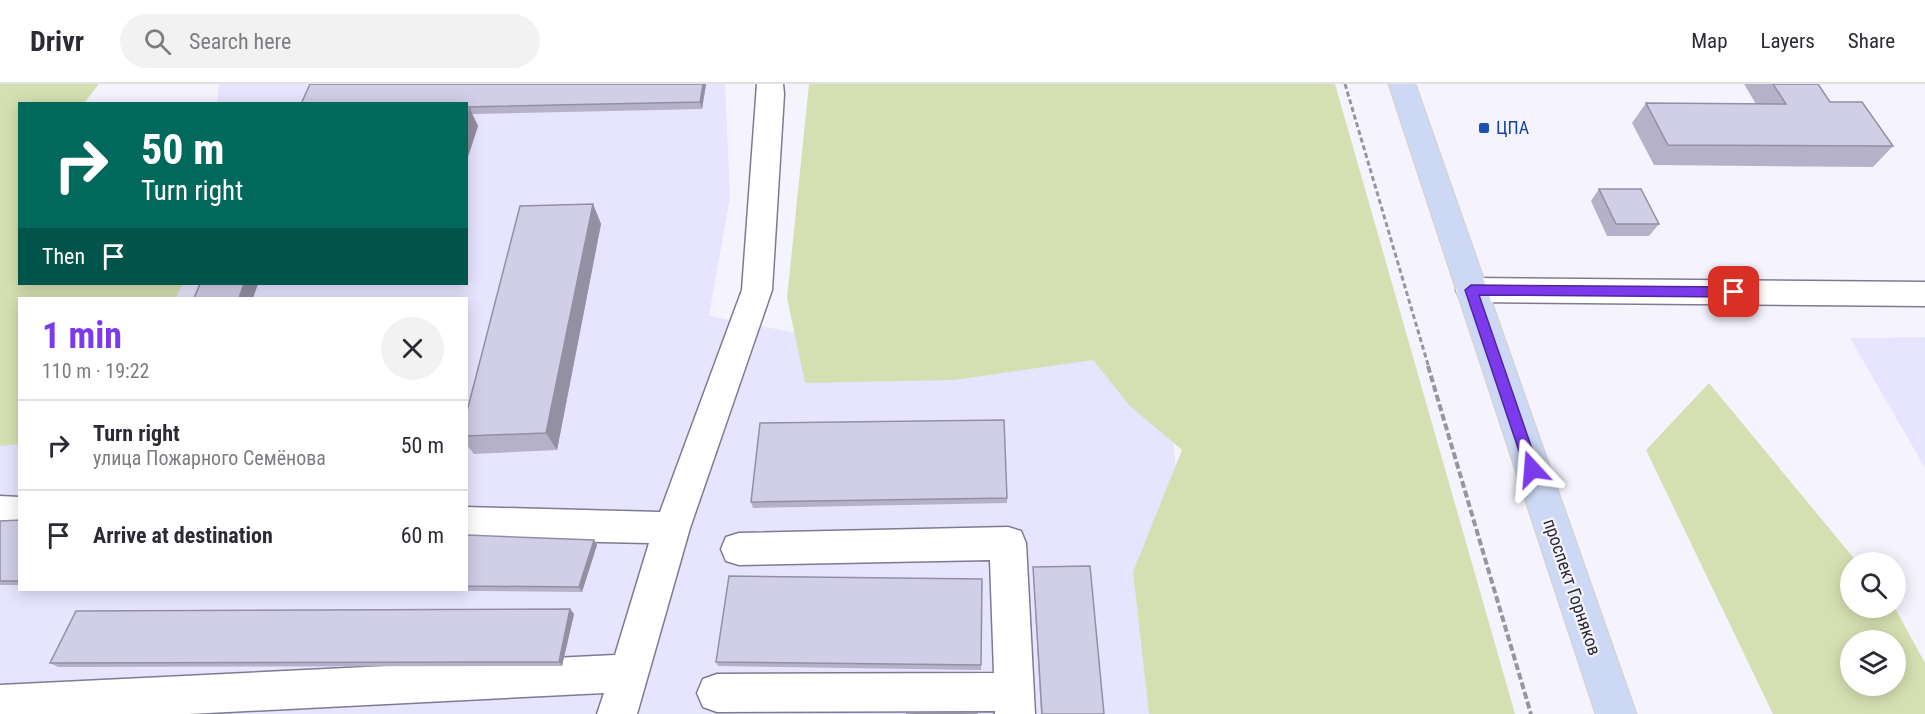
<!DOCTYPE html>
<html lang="en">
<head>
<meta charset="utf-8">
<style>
	:root { --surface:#fff; --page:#f2f2f3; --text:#2b2b33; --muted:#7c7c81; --line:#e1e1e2; --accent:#7c3aed }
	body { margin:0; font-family:"Roboto Condensed",sans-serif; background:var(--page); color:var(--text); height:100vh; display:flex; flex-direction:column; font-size:22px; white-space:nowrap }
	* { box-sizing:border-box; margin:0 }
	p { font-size:20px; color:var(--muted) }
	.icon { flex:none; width:33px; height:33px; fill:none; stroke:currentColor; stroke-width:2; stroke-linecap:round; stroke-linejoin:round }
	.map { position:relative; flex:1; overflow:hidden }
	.side { position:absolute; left:18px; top:213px; width:450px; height:294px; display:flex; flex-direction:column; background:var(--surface); border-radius:0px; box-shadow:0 3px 15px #0003 }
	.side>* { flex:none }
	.guide { position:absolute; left:18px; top:18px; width:450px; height:183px; border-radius:0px; box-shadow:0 3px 15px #0003; background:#00695c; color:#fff; overflow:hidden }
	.buttons { position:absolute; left:1840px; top:468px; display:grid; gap:12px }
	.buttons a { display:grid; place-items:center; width:66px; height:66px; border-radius:50%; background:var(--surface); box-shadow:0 3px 15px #0003; font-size:30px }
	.pin { position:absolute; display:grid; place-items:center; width:51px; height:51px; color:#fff; margin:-26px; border-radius:12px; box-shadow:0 3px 9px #0006 }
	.me { position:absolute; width:66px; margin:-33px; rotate:341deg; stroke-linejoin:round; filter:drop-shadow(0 0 4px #0008) }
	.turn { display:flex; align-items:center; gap:21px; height:126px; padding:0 24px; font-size:27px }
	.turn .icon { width:78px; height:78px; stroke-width:2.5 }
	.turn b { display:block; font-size:42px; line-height:51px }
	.then { display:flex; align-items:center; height:57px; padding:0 24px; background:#0003; gap:12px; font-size:22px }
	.round { display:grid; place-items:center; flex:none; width:63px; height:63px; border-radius:32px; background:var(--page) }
	.overview { display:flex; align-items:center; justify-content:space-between; height:102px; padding:0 24px }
	h1 { font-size:36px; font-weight:700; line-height:45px; color:var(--accent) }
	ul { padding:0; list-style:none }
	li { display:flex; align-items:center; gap:18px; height:90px; padding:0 24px; border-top:2px solid var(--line) }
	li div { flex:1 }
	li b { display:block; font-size:22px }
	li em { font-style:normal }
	header { display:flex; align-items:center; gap:36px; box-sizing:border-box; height:84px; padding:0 30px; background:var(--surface); border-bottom:2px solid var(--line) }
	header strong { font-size:28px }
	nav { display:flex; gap:33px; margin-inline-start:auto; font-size:21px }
	.search { width:420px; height:54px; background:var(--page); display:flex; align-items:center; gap:15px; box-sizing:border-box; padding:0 21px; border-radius:33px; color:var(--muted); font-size:22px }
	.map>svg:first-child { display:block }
</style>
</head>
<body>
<header>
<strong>Drivr</strong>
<div class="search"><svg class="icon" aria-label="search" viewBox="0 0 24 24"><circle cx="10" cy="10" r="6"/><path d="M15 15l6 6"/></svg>Search here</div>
<nav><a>Map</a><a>Layers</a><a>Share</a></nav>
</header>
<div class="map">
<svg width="1925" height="630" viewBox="0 0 1925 630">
	<rect width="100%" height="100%" fill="#f5f4fe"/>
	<path fill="#e7e4ff" d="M 219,0 L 725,0 L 730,113 L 709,232 L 933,275 L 1065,247 L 1168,295 L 1196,630 L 0,630 L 0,320 L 19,318 L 20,506 L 466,506 L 466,214 L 146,214 L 153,200 L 466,200 L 466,20 L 217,19 Z
		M 1925,253 L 1925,384 L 1850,254 Z"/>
	<path fill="#d5e0b2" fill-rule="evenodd" d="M 0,0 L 99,0 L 84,19 L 20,20 L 20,200 L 182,200 L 176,214 L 20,214 L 19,360 L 0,362 Z
		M 809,0 L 1335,0 L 1515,630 L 1149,630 L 1133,488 L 1182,366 L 1129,321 L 1093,276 L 954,296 L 805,299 L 787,214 Z
		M 1709,299 L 1857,478 L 1851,478 L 1851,524 L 1894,524 L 1896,526 L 1925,579 L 1925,630 L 1773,630 L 1646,366 ZM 1896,556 L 1896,602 L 1851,602 L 1851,556 Z"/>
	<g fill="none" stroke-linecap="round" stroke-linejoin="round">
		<defs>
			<path id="minor" d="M 757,0 L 783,0 L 784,10 L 772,206 L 690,444 L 637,630 L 597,630 L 604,609 L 189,630 L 0,630 L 0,601 L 615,571 L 649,459 L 466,455 L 466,423 L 660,428 L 742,206 Z
				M 1471,194 L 1925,198 L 1925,222 L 1471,218 L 1460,214 L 1456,206 L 1460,198 Z
				M 0,412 L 20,413 L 20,445 L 0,444 Z
				M 1008,443 L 1021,447 L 1026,459 L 1035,630 L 995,630 L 995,627 L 717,628 L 703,623 L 697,609 L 703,595 L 717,590 L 994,589 L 990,476 L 739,481 L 726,477 L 721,465 L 726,453 L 739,449 Z"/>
			<path id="major" d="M 1389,0 L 1415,0 L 1636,630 L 1596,630 Z"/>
		</defs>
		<use href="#minor" stroke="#7d7b92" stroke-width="3"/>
		<use href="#major" stroke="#d4d4d6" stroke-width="3"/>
		<path stroke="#9796a0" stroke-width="3" stroke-dasharray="5 3" stroke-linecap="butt" d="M 1345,0 L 1429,284"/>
		<path stroke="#9796a0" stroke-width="4" stroke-dasharray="7 3" stroke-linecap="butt" d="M 1428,282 L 1531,630"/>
		<use href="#minor" fill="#fff" fill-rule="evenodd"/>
		<use href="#major" fill="#cdd9f4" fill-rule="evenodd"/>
	</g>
	<path fill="#b4b1c8" d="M 706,0 L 702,25 L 472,30 L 478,42 L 466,79 L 466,20 Z
		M 1744,0 L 1818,0 L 1830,18 L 1893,62 L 1873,83 L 1654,81 L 1632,39 L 1646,19 L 1756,20 Z
		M 1599,105 L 1659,140 L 1649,152 L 1607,152 L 1591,117 Z
		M 593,120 L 601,140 L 557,366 L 474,370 L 466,360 L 466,331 Z
		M 1007,414 L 1007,419 L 753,424 L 751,418 Z
		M 20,436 L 20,501 L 0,501 L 0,437 Z
		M 466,451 L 594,456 L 597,461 L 582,508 L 360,506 L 466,506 Z
		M 1033,483 L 1104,630 L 1041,630 L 1033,488 Z
		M 982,495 L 981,586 L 718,582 L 716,578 Z
		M 570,525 L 574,530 L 562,582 L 58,583 L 50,579 Z"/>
	<path fill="#9290a2" d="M 703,0 L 706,0 L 702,25 L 700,18 Z
		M 470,25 L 478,42 L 466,79 L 466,34 Z
		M 593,120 L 601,140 L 557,366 L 546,349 Z
		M 244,200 L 258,200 L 253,214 L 239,214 Z
		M 594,456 L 597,461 L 582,508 L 579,503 Z
		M 570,525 L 574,530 L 562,582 L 559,578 Z"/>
	<path fill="#d1cee8" stroke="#9290a2" stroke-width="1.5" d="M 310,0 L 703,0 L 700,18 L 466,23 L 466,20 L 301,20 Z
		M 1773,0 L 1818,0 L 1830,18 L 1862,18 L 1893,62 L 1668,61 L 1646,19 L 1786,20 Z
		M 466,25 L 470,25 L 466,34 Z
		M 1599,105 L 1641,105 L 1659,140 L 1616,140 Z
		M 593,120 L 546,349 L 466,352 L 466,331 L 520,122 Z
		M 200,200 L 244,200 L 239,214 L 194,214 Z
		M 1004,336 L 1007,414 L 751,418 L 760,339 Z
		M 20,436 L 20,497 L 0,497 L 0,437 Z
		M 466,451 L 594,456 L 579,503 L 466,502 Z
		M 1090,482 L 1104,630 L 1042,630 L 1033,483 Z
		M 729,492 L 982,495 L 981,581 L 716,578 Z
		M 570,525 L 559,578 L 50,579 L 76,527 Z
		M 977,628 L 977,630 L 906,630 Z"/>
	<path fill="#7c3aed" stroke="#51269a" stroke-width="1.5" d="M 1471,201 L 1734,203 L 1740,208 L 1734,213 L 1479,211 L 1539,385 L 1537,389 L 1532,391 L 1527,389 L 1525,385 L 1465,206 Z"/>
	<rect fill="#1a4fb4" stroke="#f5f4fe" stroke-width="2" x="1478" y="38" width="12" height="12" rx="3"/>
	<g text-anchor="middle" stroke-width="4.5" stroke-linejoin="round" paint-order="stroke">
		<g font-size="18" fill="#164399" stroke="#f5f4fe" text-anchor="start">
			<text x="1496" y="50">ЦПА</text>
		</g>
		<g font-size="18" fill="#2a2933" stroke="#f5f4fe">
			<text transform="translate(1572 503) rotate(71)" y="6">проспект Горняков</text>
		</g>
	</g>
</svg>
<div class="buttons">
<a><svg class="icon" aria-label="search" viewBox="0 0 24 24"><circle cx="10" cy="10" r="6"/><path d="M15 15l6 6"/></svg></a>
<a><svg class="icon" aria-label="layers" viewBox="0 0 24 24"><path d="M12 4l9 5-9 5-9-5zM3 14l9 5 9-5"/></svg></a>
</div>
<div class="pin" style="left:1734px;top:208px;background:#d93025"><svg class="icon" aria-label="arrive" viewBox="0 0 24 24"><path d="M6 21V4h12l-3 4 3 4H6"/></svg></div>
<svg class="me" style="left:1532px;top:385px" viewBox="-20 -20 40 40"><path d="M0-17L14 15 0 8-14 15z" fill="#7c3aed" stroke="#fff" stroke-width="4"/></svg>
<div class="guide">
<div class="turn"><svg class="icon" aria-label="right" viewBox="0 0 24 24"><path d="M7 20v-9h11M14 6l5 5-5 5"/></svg><div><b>50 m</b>Turn right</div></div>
<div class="then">Then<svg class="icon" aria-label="arrive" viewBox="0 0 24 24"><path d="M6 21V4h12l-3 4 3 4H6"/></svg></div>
</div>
<section class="side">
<div class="overview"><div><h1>1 min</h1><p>110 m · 19:22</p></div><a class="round"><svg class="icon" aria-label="close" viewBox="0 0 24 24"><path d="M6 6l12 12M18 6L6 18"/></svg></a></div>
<ul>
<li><svg class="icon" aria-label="right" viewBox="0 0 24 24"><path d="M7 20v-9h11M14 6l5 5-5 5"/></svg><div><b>Turn right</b><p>улица Пожарного Семёнова</p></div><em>50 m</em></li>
<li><svg class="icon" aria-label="arrive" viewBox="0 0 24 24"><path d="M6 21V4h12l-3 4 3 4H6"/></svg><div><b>Arrive at destination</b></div><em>60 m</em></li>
</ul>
</section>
</div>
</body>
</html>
